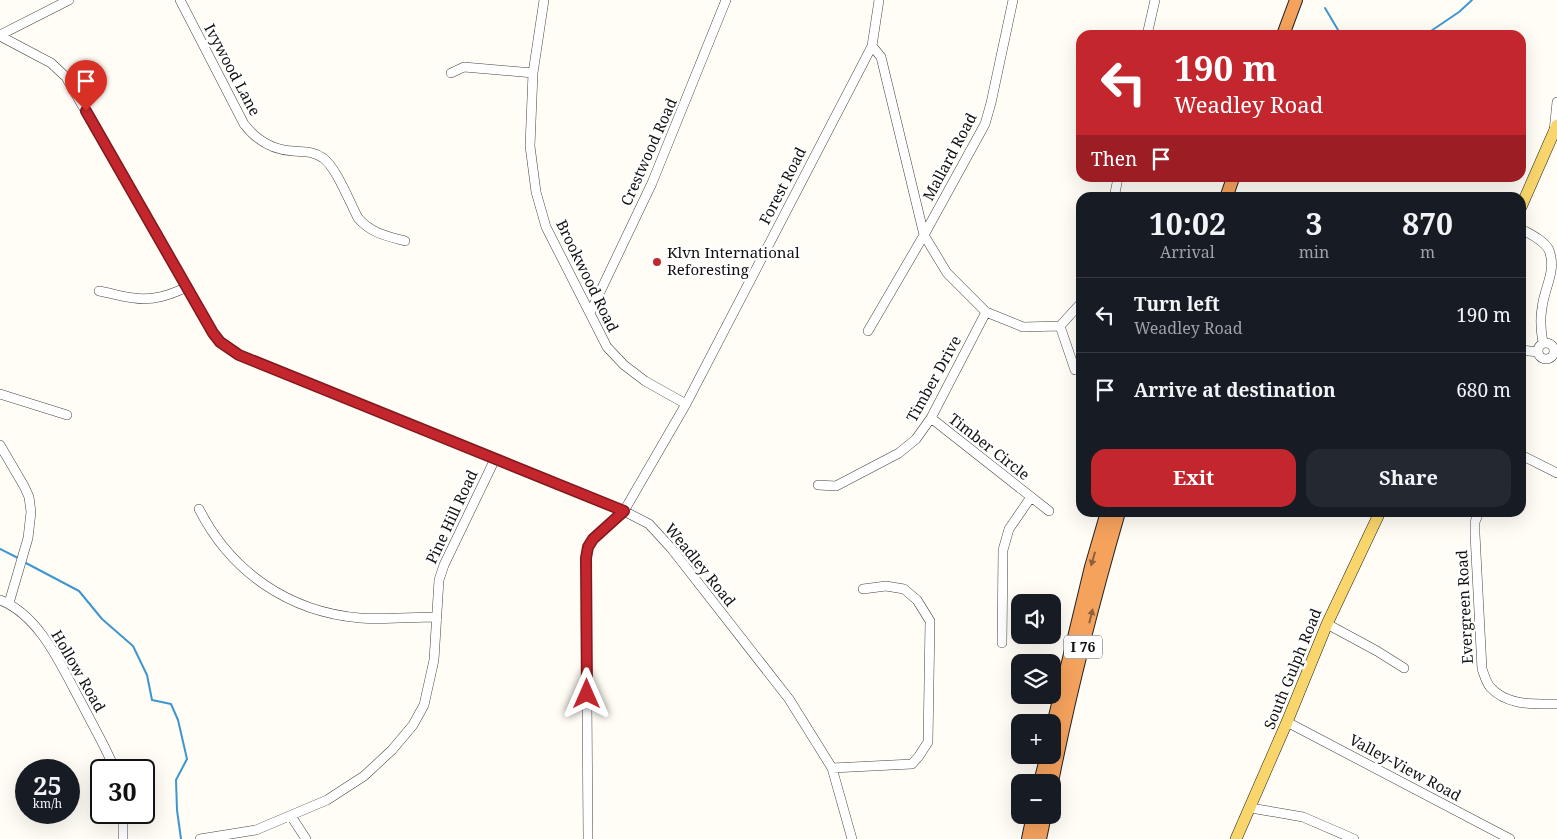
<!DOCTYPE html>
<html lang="en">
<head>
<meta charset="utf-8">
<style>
	:root { --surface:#171b24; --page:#242831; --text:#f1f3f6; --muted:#9ea1a6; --line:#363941; --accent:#c4262e }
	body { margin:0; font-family:"Noto Serif",serif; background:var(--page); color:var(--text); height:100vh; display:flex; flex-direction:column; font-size:19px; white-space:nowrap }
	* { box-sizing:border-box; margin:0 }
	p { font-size:16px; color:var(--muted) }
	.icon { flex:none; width:28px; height:28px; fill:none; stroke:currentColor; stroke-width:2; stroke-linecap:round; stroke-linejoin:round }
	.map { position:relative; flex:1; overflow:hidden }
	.details { position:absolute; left:1076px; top:192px; width:450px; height:325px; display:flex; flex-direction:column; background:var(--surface); border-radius:15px; box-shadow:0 5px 20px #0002 }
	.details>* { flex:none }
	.banner { position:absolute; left:1076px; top:30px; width:450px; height:152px; border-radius:15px; box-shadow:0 5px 20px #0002; background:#c4262e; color:#fff; overflow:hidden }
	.fabs { position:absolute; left:1011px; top:594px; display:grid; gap:10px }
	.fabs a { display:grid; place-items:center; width:50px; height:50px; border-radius:10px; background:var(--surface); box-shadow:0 5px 20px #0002; font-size:25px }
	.speed { position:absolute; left:15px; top:759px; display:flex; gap:10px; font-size:25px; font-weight:700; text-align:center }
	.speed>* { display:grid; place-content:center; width:65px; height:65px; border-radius:50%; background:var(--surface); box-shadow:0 5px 20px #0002; line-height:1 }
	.speed small { font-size:12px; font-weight:400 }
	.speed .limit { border:2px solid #111; border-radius:8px; background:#fff; color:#111 }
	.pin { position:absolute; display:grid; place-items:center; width:42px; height:42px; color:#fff; margin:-51px -21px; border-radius:50% 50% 50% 0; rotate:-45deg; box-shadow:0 0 5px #0007 }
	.pin .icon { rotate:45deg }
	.me { position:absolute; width:55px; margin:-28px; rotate:0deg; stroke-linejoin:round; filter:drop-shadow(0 0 4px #0008) }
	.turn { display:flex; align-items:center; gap:18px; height:105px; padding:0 15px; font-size:22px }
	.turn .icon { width:65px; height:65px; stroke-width:2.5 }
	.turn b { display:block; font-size:35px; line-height:42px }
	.then { display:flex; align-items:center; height:48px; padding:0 15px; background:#0003; gap:10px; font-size:19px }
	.eta { display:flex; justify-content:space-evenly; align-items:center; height:85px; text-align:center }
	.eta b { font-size:30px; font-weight:700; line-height:35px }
	.primary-button { display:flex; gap:10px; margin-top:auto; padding:10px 15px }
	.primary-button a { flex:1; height:58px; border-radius:15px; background:var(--accent); color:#fff; font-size:20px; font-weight:700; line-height:58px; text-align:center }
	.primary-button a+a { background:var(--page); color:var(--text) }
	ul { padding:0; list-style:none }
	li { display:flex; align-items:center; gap:15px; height:75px; padding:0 15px; border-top:1px solid var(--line) }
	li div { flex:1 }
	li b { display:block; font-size:19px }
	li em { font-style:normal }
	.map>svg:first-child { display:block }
</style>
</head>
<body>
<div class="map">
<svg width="1557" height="839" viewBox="0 0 1557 839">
	<rect width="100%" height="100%" fill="#fffdf5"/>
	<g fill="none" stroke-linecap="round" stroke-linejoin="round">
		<path stroke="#3f96cf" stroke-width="2" d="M 1325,8 L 1341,35
			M 1425,35 L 1459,12 L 1472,0
			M 0,549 L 18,558
			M 24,562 L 79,591 L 102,619 L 133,646 L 147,675 L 152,700 L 171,704 L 178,720 L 187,759 L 176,780 L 177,810 L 181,839"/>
		<defs>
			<path id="minor" d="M 180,0 L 244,124 C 257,141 272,150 293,151 C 304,152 314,151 323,158 C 336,167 350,203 358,218 C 371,233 386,236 405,241
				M 544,0 L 533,73 L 530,146 L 536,192 L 546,227 L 607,347 L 624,365 L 645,381 L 686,404
				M 0,35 L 69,0
				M 1147,35 L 1155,0
				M 0,36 L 51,63 L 66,77 L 213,333 L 220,341 L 239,355 L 624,511 L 649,524 L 671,548 L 789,699 L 832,768 L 852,839
				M 872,46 L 881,57 L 924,235 L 947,273 L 986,312 L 1023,327 L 1060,326 L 1081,303
				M 451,73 L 464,67 L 533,73
				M 1554,131 L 1557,102
				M 1114,198 L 1118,178
				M 1521,229 C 1530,234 1544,240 1549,250 C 1557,271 1544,288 1542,308 C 1540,319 1541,332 1543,343
				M 99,291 C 111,293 122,297 134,298 C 153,301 170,295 187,287
				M 590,313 L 652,183 L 726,0
				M 1060,326 L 1075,370
				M 868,331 L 924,235 L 985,124 L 991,103 L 1013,0
				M1538 351a8 8 0 1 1 16 0a8 8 0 1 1-16 0Z
				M 1521,350 L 1538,352
				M 0,394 L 67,415
				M 931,418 L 1049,511
				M 0,445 L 24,486 L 29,497 L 31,512 L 28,538 L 9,603
				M 1521,455 L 1557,473
				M 818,485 L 836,486 L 899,453 L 916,439 L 931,418 L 986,312
				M 199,509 C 231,572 289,612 360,618 C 385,620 411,617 437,617
				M 1479,512 L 1475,522 L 1475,534 L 1482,669 C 1484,674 1486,682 1490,687 C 1507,706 1534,704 1557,704
				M 0,600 C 41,616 62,668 82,704 C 93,726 106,747 115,770
				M 1327,624 L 1377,651 L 1404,668
				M 1002,643 L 1003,550 L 1009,529 L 1031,497
				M 1287,722 L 1510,839
				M 832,768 L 912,764 L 919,756 L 928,742 L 930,621 L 917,600 L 904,589 L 886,586 L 863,589
				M 1251,808 L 1303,817 L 1354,839
				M 123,812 L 123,839
				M 291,816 L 306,839
				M 200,839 L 256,830 L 327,800 L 364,776 L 392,750 L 413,725 L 424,705 L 434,660 L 439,580 L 444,565 L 495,459
				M 588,839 L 586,558 L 588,547 L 593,539 L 624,511 L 686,404 L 872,46 L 879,0"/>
			<path id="major" d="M 1521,207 L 1557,125
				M 1236,839 L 1287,722 L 1327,624 L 1380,512"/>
			<path id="highway" d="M 1283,35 L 1296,0
				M 1226,198 L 1233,178
				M 1052,729 L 1091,567 L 1107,512
				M 1040,782 L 1047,755
				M 1052,782 C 1070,691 1093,602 1119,512
				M 1028,839 L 1033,815
				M 1040,839 L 1045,815"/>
		</defs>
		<use href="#minor" stroke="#444" stroke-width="10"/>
		<use href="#major" stroke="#222" stroke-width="12"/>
		<use href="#highway" stroke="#222" stroke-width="14"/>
		<use href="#minor" stroke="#fff" stroke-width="9"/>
		<use href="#major" stroke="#f9d66b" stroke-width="11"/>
		<use href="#highway" stroke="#f5a25d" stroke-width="12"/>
	</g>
	<defs><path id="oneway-solid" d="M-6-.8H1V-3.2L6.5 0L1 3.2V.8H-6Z" transform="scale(1.25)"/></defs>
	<g fill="#8e613b">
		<use href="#oneway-solid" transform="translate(1093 559) rotate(106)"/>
		<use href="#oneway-solid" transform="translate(1091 616) rotate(-76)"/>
	</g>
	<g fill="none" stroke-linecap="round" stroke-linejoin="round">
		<defs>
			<path id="route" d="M 86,111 L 213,333 L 220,342 L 239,355 L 624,511 L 593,539 L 588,547 L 586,558 L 587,694"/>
		</defs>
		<use href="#route" stroke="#7f191e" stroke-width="12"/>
		<use href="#route" stroke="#c4262e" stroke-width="9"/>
	</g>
	<circle fill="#c4262e" stroke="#fff" stroke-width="2" cx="657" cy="262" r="5"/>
	<g text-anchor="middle" stroke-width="5" stroke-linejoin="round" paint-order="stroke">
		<rect fill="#fff" stroke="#585858" stroke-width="1" x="1064" y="635.5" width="38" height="23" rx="4"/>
		<g font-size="14" font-weight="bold" fill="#111">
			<text x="1083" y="652">I 76</text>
		</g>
		<g font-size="15" fill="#111" stroke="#fff">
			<text transform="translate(232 70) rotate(62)" y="5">Ivywood Lane</text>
			<text transform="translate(649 152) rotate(-66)" y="5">Crestwood Road</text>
			<text transform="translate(950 157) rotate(-62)" y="5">Mallard Road</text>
			<text transform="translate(783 186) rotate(-63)" y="5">Forest Road</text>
			<text transform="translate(587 276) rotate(64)" y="5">Brookwood Road</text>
			<text transform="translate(934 379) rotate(-61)" y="5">Timber Drive</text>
			<text transform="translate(989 447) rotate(38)" y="5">Timber Circle</text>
			<text transform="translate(452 517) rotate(-65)" y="5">Pine Hill Road</text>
			<text transform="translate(700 565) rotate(51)" y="5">Weadley Road</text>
			<text transform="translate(1465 607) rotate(-93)" y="5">Evergreen Road</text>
			<text transform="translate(1293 669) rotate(-68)" y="5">South Gulph Road</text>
			<text transform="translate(78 671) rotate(60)" y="5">Hollow Road</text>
			<text transform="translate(1405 768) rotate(28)" y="5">Valley-View Road</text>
		</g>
		<g font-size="15" fill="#111" stroke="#fff" text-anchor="start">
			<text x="667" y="258">Klvn International<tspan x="667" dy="17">Reforesting</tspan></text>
		</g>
	</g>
</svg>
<div class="fabs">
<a><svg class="icon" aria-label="sound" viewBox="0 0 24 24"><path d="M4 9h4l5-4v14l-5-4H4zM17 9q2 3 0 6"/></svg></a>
<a><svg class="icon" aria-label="layers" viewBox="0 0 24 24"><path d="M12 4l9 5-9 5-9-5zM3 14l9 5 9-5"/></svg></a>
<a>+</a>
<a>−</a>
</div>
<div class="speed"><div>25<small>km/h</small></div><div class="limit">30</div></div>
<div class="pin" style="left:86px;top:111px;background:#d93025"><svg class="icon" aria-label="arrive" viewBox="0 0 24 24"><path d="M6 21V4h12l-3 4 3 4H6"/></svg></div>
<svg class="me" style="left:587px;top:694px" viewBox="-20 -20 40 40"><path d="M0-17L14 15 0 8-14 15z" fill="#c4262e" stroke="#fff" stroke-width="4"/></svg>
<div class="banner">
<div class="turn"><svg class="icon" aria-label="left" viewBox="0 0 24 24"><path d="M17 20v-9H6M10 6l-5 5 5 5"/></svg><div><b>190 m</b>Weadley Road</div></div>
<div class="then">Then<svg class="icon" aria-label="arrive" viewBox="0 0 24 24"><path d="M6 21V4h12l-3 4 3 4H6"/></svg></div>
</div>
<section class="details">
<div class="eta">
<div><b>10:02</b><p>Arrival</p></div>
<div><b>3</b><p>min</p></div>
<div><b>870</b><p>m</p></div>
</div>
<ul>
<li><svg class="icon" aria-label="left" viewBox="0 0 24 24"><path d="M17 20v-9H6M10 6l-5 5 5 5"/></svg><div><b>Turn left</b><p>Weadley Road</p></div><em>190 m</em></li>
<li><svg class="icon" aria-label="arrive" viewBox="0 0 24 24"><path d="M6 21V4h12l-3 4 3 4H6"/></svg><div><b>Arrive at destination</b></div><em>680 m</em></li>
</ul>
<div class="primary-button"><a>Exit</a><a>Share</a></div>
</section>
</div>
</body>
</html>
